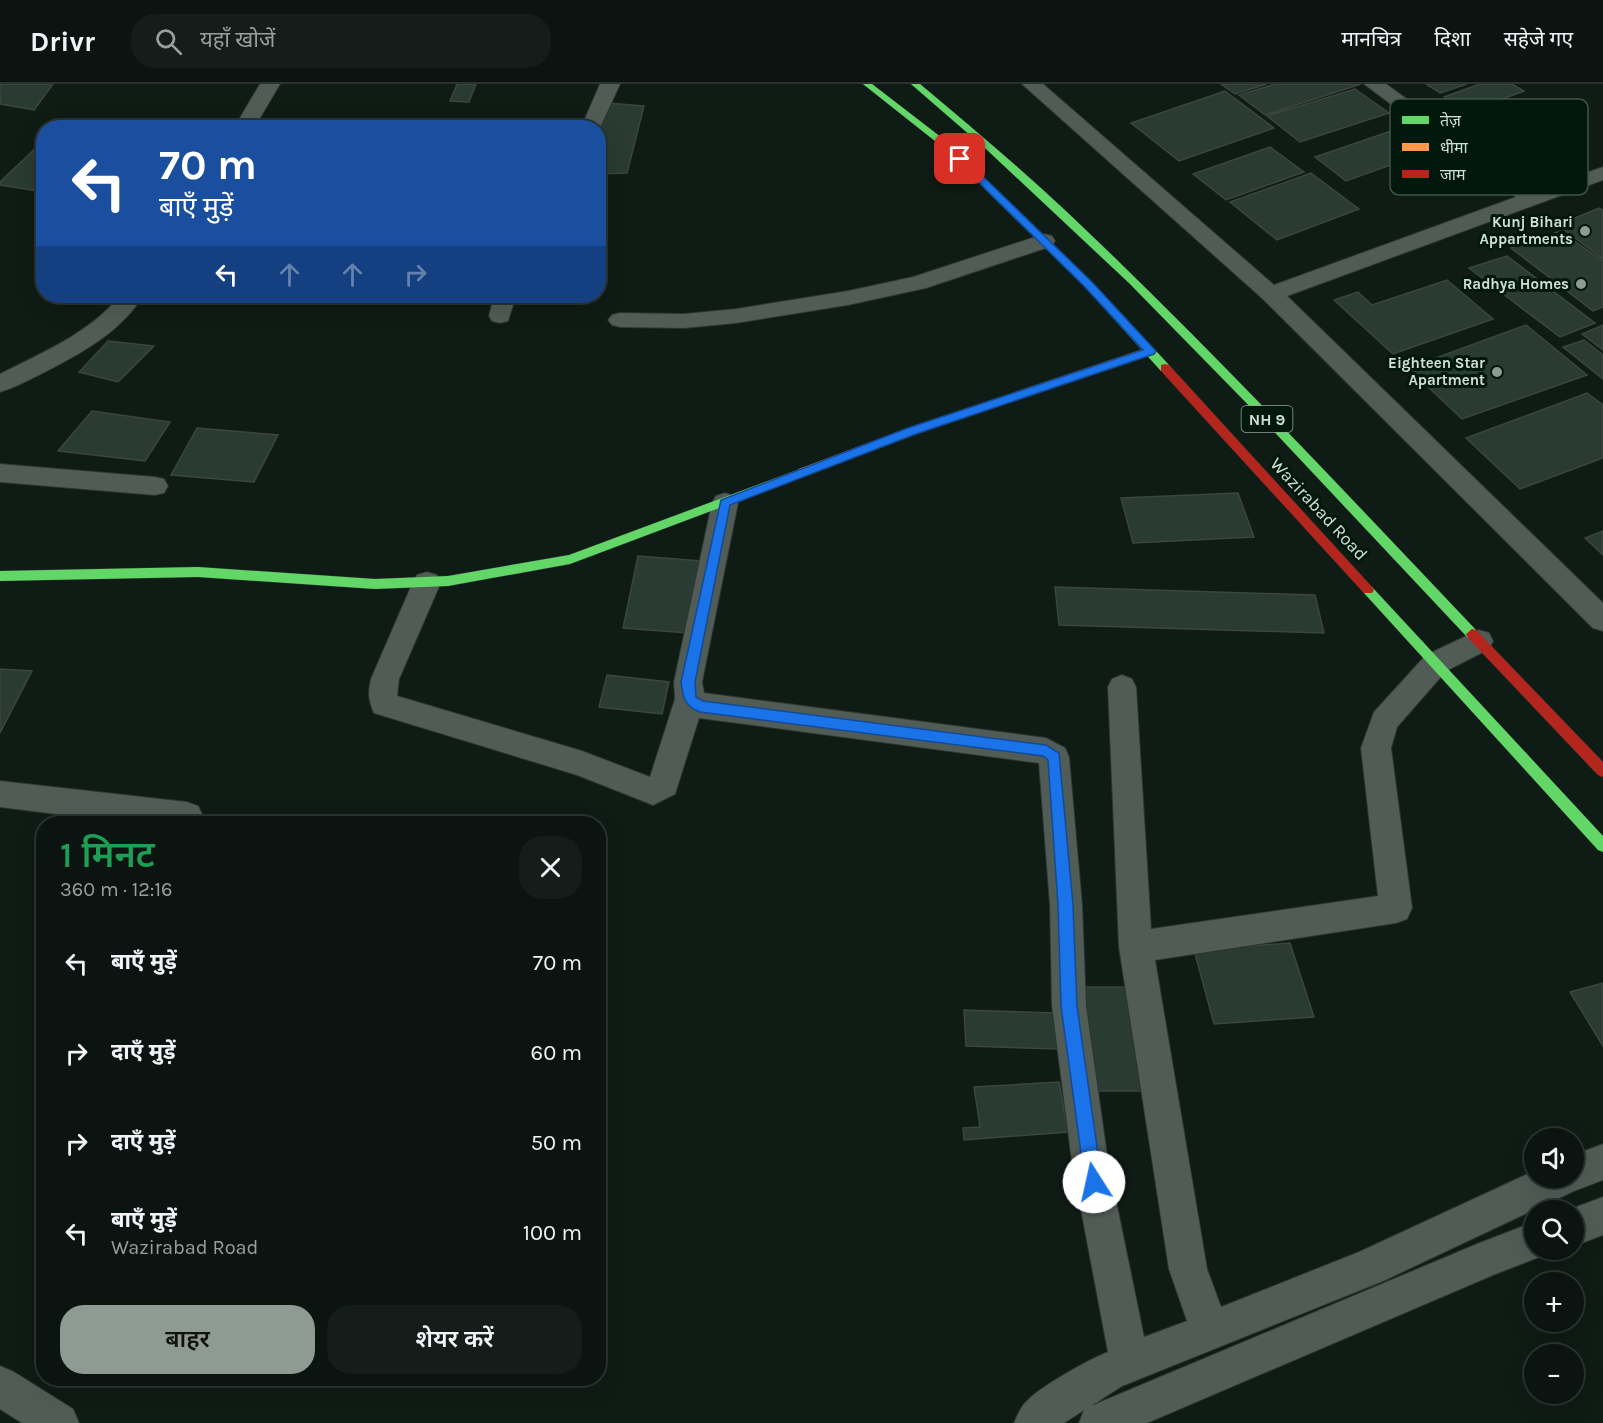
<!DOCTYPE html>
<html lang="hi">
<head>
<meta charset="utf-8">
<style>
	:root { --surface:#0b1410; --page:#141d19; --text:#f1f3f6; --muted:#9a9e9f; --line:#2b3330; --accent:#8d9b93 }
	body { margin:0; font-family:Karla,"Noto Sans Devanagari",sans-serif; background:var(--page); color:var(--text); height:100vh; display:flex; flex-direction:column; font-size:22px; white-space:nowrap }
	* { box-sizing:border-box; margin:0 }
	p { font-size:20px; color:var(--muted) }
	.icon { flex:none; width:33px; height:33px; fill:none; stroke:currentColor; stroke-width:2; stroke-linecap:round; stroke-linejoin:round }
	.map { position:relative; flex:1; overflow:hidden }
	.drawer { position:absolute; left:36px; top:732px; width:570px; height:570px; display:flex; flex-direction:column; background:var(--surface); border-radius:24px; box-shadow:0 6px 24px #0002,0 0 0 2px var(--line) }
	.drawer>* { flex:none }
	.hud { position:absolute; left:36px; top:36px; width:570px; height:183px; border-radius:24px; box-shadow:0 6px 24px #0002,0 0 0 2px var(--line); background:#1a4fa0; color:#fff; overflow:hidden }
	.tools { position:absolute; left:1524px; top:1044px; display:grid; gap:12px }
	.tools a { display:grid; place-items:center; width:60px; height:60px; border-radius:50%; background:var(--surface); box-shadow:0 6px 24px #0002,0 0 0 2px var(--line); font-size:30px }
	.pin { position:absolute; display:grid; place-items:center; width:51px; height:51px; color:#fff; margin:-26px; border-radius:12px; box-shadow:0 3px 9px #0006 }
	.me { position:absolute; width:66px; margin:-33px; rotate:350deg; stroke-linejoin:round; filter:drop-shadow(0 0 4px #0008) }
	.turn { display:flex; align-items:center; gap:21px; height:126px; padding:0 24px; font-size:27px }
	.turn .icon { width:78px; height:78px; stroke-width:2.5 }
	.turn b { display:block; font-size:42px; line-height:51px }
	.lanes { display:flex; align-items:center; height:57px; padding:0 24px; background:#0003; justify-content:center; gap:30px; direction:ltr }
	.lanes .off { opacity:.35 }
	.round { display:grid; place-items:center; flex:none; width:63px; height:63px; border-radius:24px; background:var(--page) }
	.summary { display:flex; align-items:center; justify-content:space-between; height:102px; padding:0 24px }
	h1 { font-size:36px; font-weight:600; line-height:45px; color:#1e9e55 }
	.primary-button { display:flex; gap:12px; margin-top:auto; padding:12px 24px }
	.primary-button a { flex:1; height:69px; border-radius:24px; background:var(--accent); color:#111; font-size:24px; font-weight:600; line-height:69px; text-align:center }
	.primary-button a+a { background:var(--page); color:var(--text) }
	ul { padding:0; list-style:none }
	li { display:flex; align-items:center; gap:18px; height:90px; padding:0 24px }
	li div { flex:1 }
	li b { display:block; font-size:22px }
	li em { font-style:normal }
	header { display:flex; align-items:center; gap:36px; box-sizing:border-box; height:84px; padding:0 30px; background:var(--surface); border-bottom:2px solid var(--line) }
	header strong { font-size:28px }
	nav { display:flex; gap:33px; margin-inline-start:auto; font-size:21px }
	.search { width:420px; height:54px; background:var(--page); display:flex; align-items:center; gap:15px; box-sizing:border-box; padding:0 21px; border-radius:24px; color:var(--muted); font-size:22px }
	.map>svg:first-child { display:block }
</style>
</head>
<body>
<header>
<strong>Drivr</strong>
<div class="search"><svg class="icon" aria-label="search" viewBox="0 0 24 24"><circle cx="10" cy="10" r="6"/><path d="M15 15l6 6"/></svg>यहाँ खोजें</div>
<nav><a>मानचित्र</a><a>दिशा</a><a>सहेजे गए</a></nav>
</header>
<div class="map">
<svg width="1603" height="1339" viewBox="0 0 1603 1339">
	<rect width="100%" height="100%" fill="#0f1b15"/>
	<path fill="#293b33" stroke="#3b4640" stroke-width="1.5" d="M 0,0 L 53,0 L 34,26 L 0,20 Z
		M 457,0 L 476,0 L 469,18 L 450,17 Z
		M 1221,0 L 1267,0 L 1235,10 Z
		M 1275,0 L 1361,0 L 1265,31 L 1239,11 Z
		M 1426,0 L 1467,0 L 1440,9 Z
		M 1480,0 L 1512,0 L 1524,7 L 1467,28 L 1444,13 Z
		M 1355,5 L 1389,29 L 1300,58 L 1267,32 Z
		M 1225,7 L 1274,44 L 1179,77 L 1131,39 Z
		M 607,19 L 644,22 L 627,89 L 598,90 L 598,44 Z
		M 1420,37 L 1452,59 L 1346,97 L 1315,73 Z
		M 42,58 L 44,108 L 0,101 L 0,98 Z
		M 1270,63 L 1304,88 L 1226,116 L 1193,90 Z
		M 1311,89 L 1359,125 L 1277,156 L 1230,118 Z
		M 1599,124 L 1603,126 L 1603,175 L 1558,141 Z
		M 1560,147 L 1603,177 L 1603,223 L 1593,227 L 1511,164 Z
		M 1507,172 L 1595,239 L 1560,253 L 1469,184 Z
		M 1447,196 L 1493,235 L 1393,270 L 1334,216 L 1358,208 L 1372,221 Z
		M 414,212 L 493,212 L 491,216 Z
		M 1526,241 L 1587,291 L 1462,335 L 1408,284 Z
		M 1603,241 L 1603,266 L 1582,250 Z
		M 1584,256 L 1603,271 L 1603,295 L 1563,263 Z
		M 108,257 L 154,262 L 118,298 L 79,288 Z
		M 1587,309 L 1603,321 L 1603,374 L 1520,405 L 1466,354 Z
		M 92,327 L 170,338 L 145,377 L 58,367 Z
		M 197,344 L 278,351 L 254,398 L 171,391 Z
		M 1238,409 L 1254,453 L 1133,459 L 1121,414 Z
		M 1603,447 L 1603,471 L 1585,454 Z
		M 638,472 L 701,477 L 688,549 L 623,544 Z
		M 1055,503 L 1315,511 L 1324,549 L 1059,541 Z
		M 0,585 L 32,587 L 0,649 Z
		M 607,591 L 669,598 L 662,630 L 599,623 Z
		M 1290,859 L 1314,933 L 1214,940 L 1194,866 Z
		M 1603,899 L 1603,962 L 1570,908 Z
		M 1079,903 L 1134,903 L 1150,1007 L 1093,1007 Z
		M 964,926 L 1055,929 L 1058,965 L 966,962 Z
		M 1059,998 L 1068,1048 L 964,1056 L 963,1044 L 980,1043 L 974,1003 Z"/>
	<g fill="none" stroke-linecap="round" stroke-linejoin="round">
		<defs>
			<path id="street" d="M 260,0 L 280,0 L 254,44 L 234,44 Z
				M 600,0 L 620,0 L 598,48 L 598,44 L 581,44 Z
				M 1022,0 L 1043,0 L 1274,201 L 1516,113 L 1364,0 L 1386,0 L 1534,107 L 1603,83 L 1603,96 L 1287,212 L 1603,519 L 1603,547 L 1593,544 L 1263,215 Z
				M 1044,150 L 1052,152 L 1055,157 L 1052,162 L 926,204 L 848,221 L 736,239 L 684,244 L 620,243 L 612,241 L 608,236 L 612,231 L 620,229 L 684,230 L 736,225 L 848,207 L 913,193 Z
				M 120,212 L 143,212 C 119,250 78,271 39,291 C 26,297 14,304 0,308 L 0,290 C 43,268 88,250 120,212 Z
				M 494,212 L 516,212 L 508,237 L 500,239 L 492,237 L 489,232 Z
				M 0,380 L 155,393 L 164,395 L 168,402 L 164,409 L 155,411 L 0,398 Z
				M 725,409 L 734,412 L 738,419 L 702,598 L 704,609 L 1046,654 L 1065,664 L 1069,673 L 1082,821 L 1086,922 L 1108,1078 L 1144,1253 L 1187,1237 L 1169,1185 L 1119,863 L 1108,603 L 1112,595 L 1122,591 L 1132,595 L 1136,603 L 1151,845 L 1378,812 L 1361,664 L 1374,628 L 1426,571 L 1479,546 L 1489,549 L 1493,557 L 1489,565 L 1446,587 L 1397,643 L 1391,664 L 1412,824 L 1407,835 L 1396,839 L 1155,876 L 1207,1185 L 1221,1223 L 1359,1168 L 1534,1087 L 1534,1094 L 1574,1094 L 1574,1071 L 1603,1060 L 1603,1096 L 1574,1107 L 1383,1197 L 1122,1302 L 1091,1322 L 1477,1160 L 1534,1138 L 1534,1166 L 1549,1166 L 1547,1170 L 1493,1191 L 1147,1339 L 1079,1339 L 1084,1326 L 1064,1339 L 1014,1339 C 1018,1330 1021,1322 1029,1315 C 1045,1300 1088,1276 1108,1268 L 1072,1078 L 1052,922 L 1050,821 L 1039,679 L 699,634 L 675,710 L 653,721 L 577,691 L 374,629 C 368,616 368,608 371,595 L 413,498 L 417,491 L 427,488 L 437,491 L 441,498 L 399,595 L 397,612 L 582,667 L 650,693 L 675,615 L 674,598 L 712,419 L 716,412 Z
				M 0,697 L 187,718 L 198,722 L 203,732 L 199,740 L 136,740 L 0,723 Z
				M 1603,1113 L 1603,1151 L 1574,1162 L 1574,1126 L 1568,1126 Z
				M 0,1282 L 14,1288 L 73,1325 L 79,1339 L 22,1339 L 0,1325 Z"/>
			<path id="fast" d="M 863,0 L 872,0 L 946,57 L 1092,198 L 1169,281 L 1169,287 L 1161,287 L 1084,202 L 940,61 Z
				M 911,0 L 920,0 C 970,42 1020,84 1067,128 C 1209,262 1342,405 1476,546 L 1478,550 L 1476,554 L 1468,554 L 1266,339 L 1129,199 L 986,65 Z
				M 803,384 L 807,385 L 807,391 L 570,480 L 448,502 L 375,505 L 198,493 L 0,497 L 0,487 L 198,483 L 375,495 L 448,492 L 569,471 Z
				M 1368,501 L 1372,503 L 1603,752 L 1603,768 L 1598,766 L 1364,509 L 1362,506 L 1364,503 Z"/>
			<path id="slow" d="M 1150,263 L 1154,265 L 1154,269 L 916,350 L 807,391 L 803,392 L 797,388 L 799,385 L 908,344 Z"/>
			<path id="jam" d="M 1165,280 L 1169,281 L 1372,503 L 1374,506 L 1372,509 L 1364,509 L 1161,287 L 1161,281 Z
				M 1472,545 L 1476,546 L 1603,678 L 1603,693 L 1598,691 L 1468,554 L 1466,550 Z"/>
		</defs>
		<use href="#street" stroke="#2c3531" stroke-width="2"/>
		<use href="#fast" stroke="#2c3531" stroke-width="1"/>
		<use href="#slow" stroke="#2c3531" stroke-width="1"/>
		<use href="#jam" stroke="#2c3531" stroke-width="1"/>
		<use href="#street" fill="#525c56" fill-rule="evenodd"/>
		<use href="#fast" fill="#63d668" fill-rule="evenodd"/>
		<use href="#slow" fill="#ff974d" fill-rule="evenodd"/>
		<use href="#jam" fill="#b3261e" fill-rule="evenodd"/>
	</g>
	<path fill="#1a73e8" stroke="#114b97" stroke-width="1.5" d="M 957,73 L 963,73 L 1091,197 L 1156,267 L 1154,270 L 916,350 L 730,421 L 695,598 L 696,613 L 703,617 L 1046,661 L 1059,669 L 1073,821 L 1077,922 L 1102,1098 L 1100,1104 L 1094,1107 L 1088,1104 L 1085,1098 L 1061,922 L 1058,821 L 1048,676 L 1043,672 L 700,628 C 684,622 683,613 681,598 L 721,416 L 908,344 L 1143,266 L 1084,202 L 957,77 Z"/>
	<g fill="#8d9b93" stroke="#02180c" stroke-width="2">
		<circle cx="1585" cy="147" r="6"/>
		<circle cx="1581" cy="200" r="6"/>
		<circle cx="1497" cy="288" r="6"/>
	</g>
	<g text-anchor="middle" stroke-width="6" stroke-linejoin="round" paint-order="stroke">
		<g font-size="15" font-weight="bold" fill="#d1e0d7" stroke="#02180c" text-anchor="end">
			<text x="1573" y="143">Kunj Bihari<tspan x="1573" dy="17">Appartments</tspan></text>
			<text x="1569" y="205">Radhya Homes</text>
			<text x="1485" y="284">Eighteen Star<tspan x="1485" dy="17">Apartment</tspan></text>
		</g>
		<rect fill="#02180c" stroke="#93a49a" stroke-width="1.5" x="1241.5" y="322" width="51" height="26" rx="4.5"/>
		<g font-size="16" font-weight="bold" fill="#d1e0d7">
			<text x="1267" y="341">NH 9</text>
		</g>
		<g font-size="18" fill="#d1e0d7" stroke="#02180c">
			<text transform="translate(1319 425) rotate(47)" y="6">Wazirabad Road</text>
		</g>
	</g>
	<rect x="1390" y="15" width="198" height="96" rx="9" fill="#02180c" stroke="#405449" stroke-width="1.5"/>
	<rect x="1402" y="32" width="27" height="8" fill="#63d668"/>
	<rect x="1402" y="59" width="27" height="8" fill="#ff974d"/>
	<rect x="1402" y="86" width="27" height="8" fill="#b3261e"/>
	<g font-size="16" fill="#d1e0d7">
		<text x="1440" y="42">तेज़</text>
		<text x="1440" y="69">धीमा</text>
		<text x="1440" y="96">जाम</text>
	</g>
</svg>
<div class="tools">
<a><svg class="icon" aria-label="sound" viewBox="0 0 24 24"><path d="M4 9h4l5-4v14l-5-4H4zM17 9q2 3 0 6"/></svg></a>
<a><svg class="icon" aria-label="search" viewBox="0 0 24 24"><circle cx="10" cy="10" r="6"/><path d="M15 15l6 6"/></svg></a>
<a>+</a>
<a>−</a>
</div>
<div class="pin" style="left:960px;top:75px;background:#d93025"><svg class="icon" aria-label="arrive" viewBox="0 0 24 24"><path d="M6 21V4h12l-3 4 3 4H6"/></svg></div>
<svg class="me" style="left:1094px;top:1098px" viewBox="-20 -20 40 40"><circle r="19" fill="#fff"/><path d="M0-13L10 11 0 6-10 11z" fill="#1a73e8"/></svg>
<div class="hud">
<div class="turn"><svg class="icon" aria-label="left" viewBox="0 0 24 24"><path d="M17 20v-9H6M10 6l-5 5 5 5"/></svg><div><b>70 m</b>बाएँ मुड़ें</div></div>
<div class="lanes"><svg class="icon" aria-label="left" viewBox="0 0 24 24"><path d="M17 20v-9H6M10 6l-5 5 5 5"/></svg><svg class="icon off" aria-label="ahead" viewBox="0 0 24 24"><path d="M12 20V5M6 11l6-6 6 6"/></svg><svg class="icon off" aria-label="ahead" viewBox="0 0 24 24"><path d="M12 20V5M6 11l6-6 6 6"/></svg><svg class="icon off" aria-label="right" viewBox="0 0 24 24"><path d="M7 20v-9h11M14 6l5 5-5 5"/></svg></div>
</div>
<section class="drawer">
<div class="summary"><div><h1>1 मिनट</h1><p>360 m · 12:16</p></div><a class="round"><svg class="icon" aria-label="close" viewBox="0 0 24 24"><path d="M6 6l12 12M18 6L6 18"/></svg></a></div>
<ul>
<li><svg class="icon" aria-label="left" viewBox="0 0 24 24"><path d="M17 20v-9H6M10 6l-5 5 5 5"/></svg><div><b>बाएँ मुड़ें</b></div><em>70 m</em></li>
<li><svg class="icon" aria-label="right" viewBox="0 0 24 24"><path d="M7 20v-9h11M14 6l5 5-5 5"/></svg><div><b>दाएँ मुड़ें</b></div><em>60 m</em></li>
<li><svg class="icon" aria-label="right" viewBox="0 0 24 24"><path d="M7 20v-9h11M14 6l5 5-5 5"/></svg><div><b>दाएँ मुड़ें</b></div><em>50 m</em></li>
<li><svg class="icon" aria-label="left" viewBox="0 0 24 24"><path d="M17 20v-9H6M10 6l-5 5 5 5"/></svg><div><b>बाएँ मुड़ें</b><p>Wazirabad Road</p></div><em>100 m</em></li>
</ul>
<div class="primary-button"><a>बाहर</a><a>शेयर करें</a></div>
</section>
</div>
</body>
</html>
